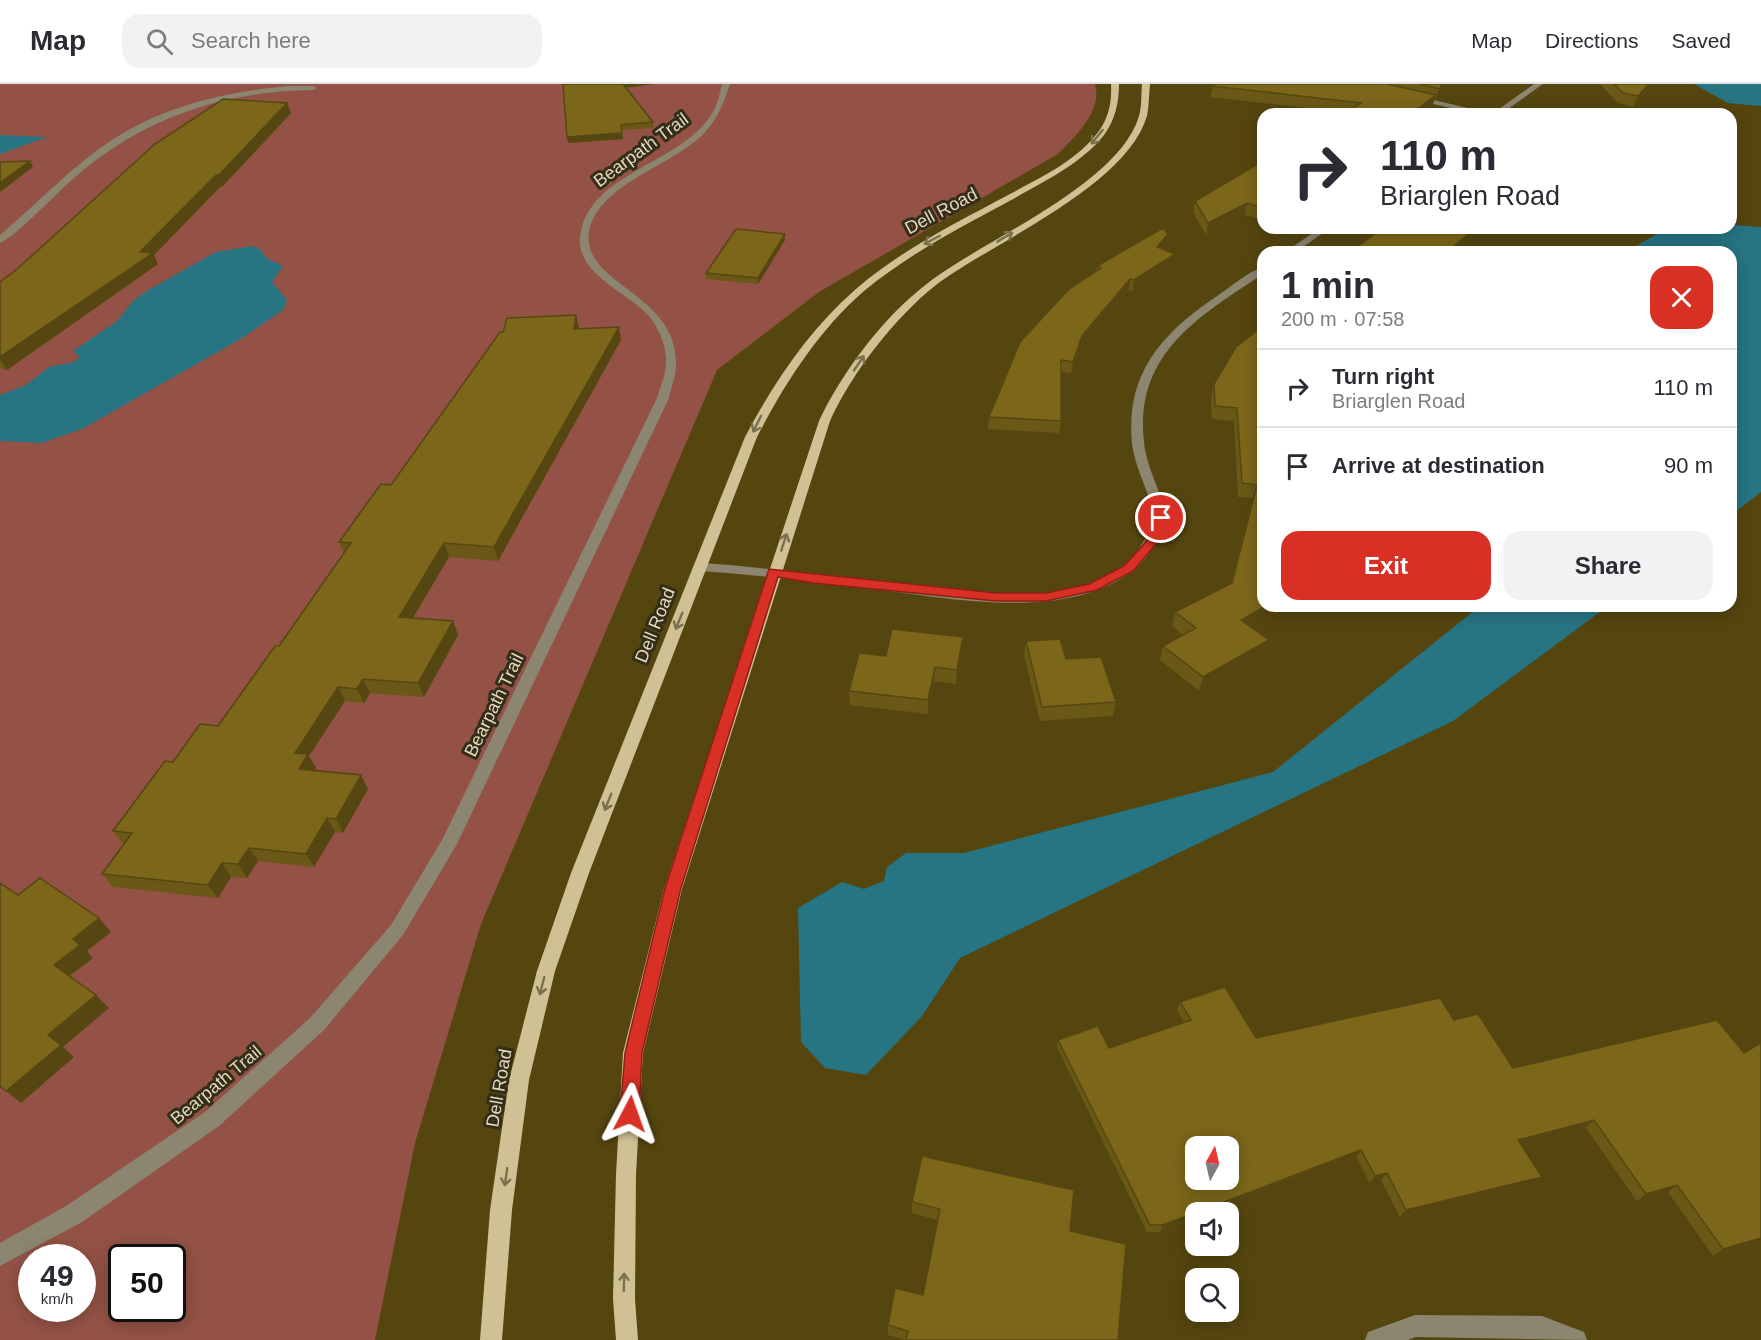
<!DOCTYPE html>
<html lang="en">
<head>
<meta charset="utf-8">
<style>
	:root { --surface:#fff; --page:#f2f2f3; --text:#2b2b33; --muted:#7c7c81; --line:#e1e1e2; --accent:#d93025 }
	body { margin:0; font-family:Helvetica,sans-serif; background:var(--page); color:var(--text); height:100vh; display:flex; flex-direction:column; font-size:22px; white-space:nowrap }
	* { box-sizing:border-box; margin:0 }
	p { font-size:20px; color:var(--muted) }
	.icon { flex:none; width:33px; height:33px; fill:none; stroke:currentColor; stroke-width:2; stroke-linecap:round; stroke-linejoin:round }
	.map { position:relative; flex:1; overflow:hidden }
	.details { position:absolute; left:1257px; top:162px; width:480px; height:366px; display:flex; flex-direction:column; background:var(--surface); border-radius:18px; box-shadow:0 3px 15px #0003 }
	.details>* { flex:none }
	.top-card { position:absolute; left:1257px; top:24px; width:480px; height:126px; border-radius:18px; box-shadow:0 3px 15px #0003; background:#fff; color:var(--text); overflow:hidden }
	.needle { width:39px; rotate:8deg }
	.controls { position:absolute; left:1185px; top:1052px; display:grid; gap:12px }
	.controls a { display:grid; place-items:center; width:54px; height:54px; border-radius:12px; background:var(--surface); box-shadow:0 3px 15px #0003; font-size:30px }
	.speed { position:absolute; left:18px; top:1160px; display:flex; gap:12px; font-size:30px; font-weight:700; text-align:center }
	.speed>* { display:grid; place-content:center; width:78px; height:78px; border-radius:50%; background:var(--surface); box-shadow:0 3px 15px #0003; line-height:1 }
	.speed small { font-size:15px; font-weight:400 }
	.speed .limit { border:3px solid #111; border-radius:9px; background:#fff; color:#111 }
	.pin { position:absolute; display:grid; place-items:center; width:51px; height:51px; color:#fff; margin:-26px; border:3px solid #fff; border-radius:50%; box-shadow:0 2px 6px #0007 }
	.me { position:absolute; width:66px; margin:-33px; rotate:4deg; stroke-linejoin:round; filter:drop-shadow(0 0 4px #0008) }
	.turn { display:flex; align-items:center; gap:21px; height:126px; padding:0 24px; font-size:27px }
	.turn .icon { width:78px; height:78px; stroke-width:2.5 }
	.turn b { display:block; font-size:42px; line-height:51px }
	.round { display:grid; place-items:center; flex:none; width:63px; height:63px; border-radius:18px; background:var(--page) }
	.summary { display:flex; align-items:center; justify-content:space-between; height:102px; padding:0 24px }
	h1 { font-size:36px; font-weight:800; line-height:45px }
	.primary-button { display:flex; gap:12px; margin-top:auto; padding:12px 24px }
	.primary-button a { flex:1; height:69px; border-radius:18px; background:var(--accent); color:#fff; font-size:24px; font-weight:800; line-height:69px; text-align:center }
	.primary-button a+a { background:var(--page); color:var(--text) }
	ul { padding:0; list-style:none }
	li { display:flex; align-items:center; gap:18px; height:78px; padding:0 24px; border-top:2px solid var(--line) }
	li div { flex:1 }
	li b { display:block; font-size:22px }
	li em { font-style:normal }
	header { display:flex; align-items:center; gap:36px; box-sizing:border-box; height:84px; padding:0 30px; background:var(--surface); border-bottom:2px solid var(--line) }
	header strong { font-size:28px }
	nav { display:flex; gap:33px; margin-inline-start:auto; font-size:21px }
	.search { width:420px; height:54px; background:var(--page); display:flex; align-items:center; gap:15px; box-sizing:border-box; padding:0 21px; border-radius:18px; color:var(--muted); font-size:22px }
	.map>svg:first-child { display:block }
</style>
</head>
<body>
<header>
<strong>Map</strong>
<div class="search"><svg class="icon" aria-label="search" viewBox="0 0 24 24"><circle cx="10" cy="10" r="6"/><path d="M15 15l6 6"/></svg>Search here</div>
<nav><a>Map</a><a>Directions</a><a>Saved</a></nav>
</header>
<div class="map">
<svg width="1761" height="1256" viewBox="0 0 1761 1256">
	<rect width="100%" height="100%" fill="#55460f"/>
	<path fill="#935245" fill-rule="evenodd" d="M 0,0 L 1095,0 C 1103,27 1075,52 1058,70 L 819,208 L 717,286 L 481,840 L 415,1059 L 375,1256 L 0,1256 ZM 32,1173 L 82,1173 L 82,1224 L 32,1224 ZM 122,1173 L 172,1173 L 172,1224 L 122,1224 Z"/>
	<path fill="#277483" d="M 1694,0 L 1761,0 L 1761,22 L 1728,19 Z
		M 0,51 L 47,53 L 0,70 Z
		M 1731,141 L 1761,143 L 1761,408 L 1731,431 L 1731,168 L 1626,168 L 1667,144 L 1731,144 Z
		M 252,162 L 260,165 L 266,174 L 283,182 L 272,198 L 287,216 L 283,226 L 242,254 L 84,344 L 42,359 L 0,357 L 0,311 L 26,301 L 49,283 L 74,278 L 80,273 L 73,267 L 117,237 L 133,217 L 148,206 L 216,168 Z
		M 1480,522 L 1608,522 L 1453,637 L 960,874 L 922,932 L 866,991 L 825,984 L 801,958 L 798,824 L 842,798 L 864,805 L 884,797 L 887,783 L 906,769 L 964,769 L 1273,688 Z"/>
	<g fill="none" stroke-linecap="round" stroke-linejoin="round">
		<path fill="#8c856f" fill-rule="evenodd" d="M 722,0 L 730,0 C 724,18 718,34 705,48 C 674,82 598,99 589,148 C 581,200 676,209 676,278 C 677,291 671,302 669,314 L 457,760 L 403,851 L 324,946 L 219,1042 L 82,1138 L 0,1182 L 0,1159 L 66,1122 L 205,1028 L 310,934 L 391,841 L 442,756 L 657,314 C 661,301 667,288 666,274 C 665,259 658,243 649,232 C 627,207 571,189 581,147 C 594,86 686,79 714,26 C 718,19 720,8 722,0 Z
			M 1534,0 L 1543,0 L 1501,30 L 1492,30 Z
			M 289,2 L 313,2 L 317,4 L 313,6 C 223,7 140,35 73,95 C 56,109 17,152 0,159 L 0,151 C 38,119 73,81 115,54 C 167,21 229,7 289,2 Z
			M 1412,11 L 1485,28 L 1489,30 L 1476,30 L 1412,15 Z
			M 1320,144 L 1330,144 L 1296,168 L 1285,168 Z
			M 1263,183 L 1263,190 C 1198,233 1134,270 1144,359 C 1146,382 1162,410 1167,434 C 1160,452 1151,471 1136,484 C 1066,541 946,513 865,504 C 810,497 756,491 701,487 L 694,483 L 701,479 L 730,481 C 782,486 833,492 885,497 C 958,506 1067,530 1129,477 C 1141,465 1148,449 1155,434 C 1150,410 1134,382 1132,359 C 1125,288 1164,247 1220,210 C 1233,201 1248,188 1263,183 Z
			M 1415,1231 L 1542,1232 L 1584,1248 L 1587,1256 L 1415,1253 L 1408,1256 L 1365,1256 L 1368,1248 Z"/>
		<path fill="#d0c194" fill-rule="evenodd" d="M 1111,0 L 1119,0 C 1119,19 1115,36 1104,51 C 1081,80 1046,96 1015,114 C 963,142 910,169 864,207 C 818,247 785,299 757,353 L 589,789 L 555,887 L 529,996 L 512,1126 L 502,1256 L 480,1256 L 490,1126 L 509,996 L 537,887 L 571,789 L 745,353 C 774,298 809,246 856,205 C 902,165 958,138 1010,110 C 1041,93 1077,77 1099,47 C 1109,33 1112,17 1111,0 Z
			M 1142,0 L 1150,0 C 1149,10 1149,22 1147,32 C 1126,103 993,158 936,201 C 895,233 851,290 830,337 L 682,805 L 643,969 L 636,1090 L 635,1215 L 638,1256 L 616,1256 L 613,1215 L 616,1090 L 623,969 L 664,805 L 819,337 C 842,288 884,232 928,199 C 983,156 1119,101 1139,32 C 1142,22 1141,10 1142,0 Z"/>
	</g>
	<path fill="#6a5816" d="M 567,0 L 654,0 L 626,4 L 653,38 L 654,44 L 621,46 L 623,55 L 568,59 L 567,53 Z
		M 1213,0 L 1441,0 L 1436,15 L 1435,15 L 1432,22 L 1422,30 L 1342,30 L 1345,28 L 1210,13 Z
		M 1600,0 L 1651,0 L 1648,7 L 1633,23 L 1618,19 Z
		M 287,19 L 291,29 L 223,102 L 220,103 L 154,171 L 158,180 L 7,286 L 0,284 L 0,198 Z
		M 1263,77 L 1263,130 L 1257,134 L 1245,131 L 1206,151 L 1193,128 L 1195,117 Z
		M 1168,150 L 1166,160 L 1162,165 L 1173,181 L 1132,207 L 1129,205 L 1080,263 L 1071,289 L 1061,288 L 1061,337 L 1059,349 L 988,345 L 989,333 L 1096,187 L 1097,182 Z
		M 785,156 L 758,200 L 706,195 L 706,189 Z
		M 1263,242 L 1270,531 L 1250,542 L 1269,556 L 1264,570 L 1199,607 L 1160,576 L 1163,562 L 1183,551 L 1172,542 L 1175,528 L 1231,499 L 1253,414 L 1238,413 L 1234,337 L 1212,335 L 1211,313 L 1214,300 Z
		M 579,244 L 621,256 L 498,477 L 449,473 L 413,534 L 453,537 L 458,551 L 424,613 L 370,609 L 364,619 L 345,617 L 309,672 L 316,684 L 314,687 L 361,691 L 368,705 L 343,749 L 335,748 L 314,783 L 258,777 L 247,794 L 231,793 L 218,814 L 113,803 L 102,790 L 123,760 L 113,747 L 173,678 L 218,642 L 279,562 L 344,469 L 339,458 L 391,401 Z
		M 1026,557 L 1066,575 L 1116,618 L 1113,632 L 1040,637 L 1024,571 Z
		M 962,567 L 956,600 L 934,597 L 928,630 L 850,621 L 849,607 L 886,572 Z
		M 1180,918 L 1256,954 L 1454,936 L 1513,984 L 1717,936 L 1761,1158 L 1713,1172 L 1668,1108 L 1637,1117 L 1586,1044 L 1521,1060 L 1542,1093 L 1535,1101 L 1400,1133 L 1381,1096 L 1370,1099 L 1356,1073 L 1196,1128 L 1196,1134 L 1160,1148 L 1147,1148 L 1057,963 L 1058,956 L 1109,964 L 1184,938 L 1177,926 Z
		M 1074,1106 L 906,1256 L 888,1251 L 888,1241 L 923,1211 L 938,1136 L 912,1129 L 912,1118 Z"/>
	<path fill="#564712" d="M 622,0 L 654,0 L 623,4 Z
		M 1649,0 L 1651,0 L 1648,7 L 1633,23 L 1638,12 Z
		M 1436,11 L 1432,22 L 1422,30 L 1411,30 Z
		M 287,19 L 291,29 L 223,102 L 220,103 L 154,171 L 158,180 L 7,286 L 0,275 L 0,273 L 140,168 Z
		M 622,49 L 623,55 L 568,59 L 567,53 Z
		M 30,77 L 33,83 L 0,108 L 0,99 Z
		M 1247,119 L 1245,131 L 1206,151 L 1208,139 Z
		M 1263,120 L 1263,130 L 1257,134 L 1259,123 Z
		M 1475,144 L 1484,144 L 1456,168 L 1447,168 Z
		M 785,150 L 785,156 L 758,200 L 758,194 Z
		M 1168,150 L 1166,160 L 1155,174 L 1157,163 Z
		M 1175,170 L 1173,181 L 1132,207 L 1134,196 Z
		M 1130,195 L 1129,205 L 1080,263 L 1071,289 L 1073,278 L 1082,252 Z
		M 576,231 L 579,244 L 576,257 L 574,245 Z
		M 619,243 L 621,256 L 498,477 L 494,463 Z
		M 444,459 L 449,473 L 405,547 L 399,533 Z
		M 1266,522 L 1273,522 L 1270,531 L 1237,550 L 1241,536 Z
		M 453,537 L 458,551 L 424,613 L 418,599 Z
		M 963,553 L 962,567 L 956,600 L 957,586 Z
		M 1269,556 L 1264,570 L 1199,607 L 1203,593 Z
		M 935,583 L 934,597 L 928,630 L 928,616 Z
		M 363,595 L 370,609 L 364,619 L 357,605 Z
		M 338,603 L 345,617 L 309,672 L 316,684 L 306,699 L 299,685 L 295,669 Z
		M 361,691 L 368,705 L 343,749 L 336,735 Z
		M 327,734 L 335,748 L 314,783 L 306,770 Z
		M 249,764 L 258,777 L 247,794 L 238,780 Z
		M 222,779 L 231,793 L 218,814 L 208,801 Z
		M 99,834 L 111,848 L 87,867 L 93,874 L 67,894 L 54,881 L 73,855 Z
		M 96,911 L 109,924 L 63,963 L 74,973 L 21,1019 L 6,1007 L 48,951 Z
		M 1594,1036 L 1586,1044 L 1511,1063 L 1518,1056 Z
		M 1361,1066 L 1356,1073 L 1211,1128 L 1197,1128 Z
		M 1387,1089 L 1381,1096 L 1370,1099 L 1375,1092 Z
		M 1542,1093 L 1535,1101 L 1400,1133 L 1406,1126 Z
		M 1677,1101 L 1668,1108 L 1637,1117 L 1646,1110 Z
		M 1196,1129 L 1196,1134 L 1160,1148 L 1163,1141 Z
		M 1761,1154 L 1761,1158 L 1713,1172 L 1723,1165 Z"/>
	<path fill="#7b6619" stroke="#564712" stroke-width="1.5" fill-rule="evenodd" d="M 567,0 L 623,0 L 653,38 L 621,41 L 622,49 L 567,53 L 563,1 Z
		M 1213,0 L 1387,0 L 1436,11 L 1411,30 L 1406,28 L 1403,30 L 1342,30 L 1361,19 L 1212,2 Z
		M 1420,0 L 1441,0 L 1440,5 Z
		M 1614,0 L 1649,0 L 1638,12 L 1623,9 Z
		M 223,15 L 287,19 L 219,91 L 215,92 L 140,168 L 153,169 L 0,273 L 0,198 L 16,186 L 155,60 Z
		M 30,77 L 0,99 L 0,78 Z
		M 1263,77 L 1263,120 L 1259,123 L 1247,119 L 1208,139 L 1195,117 Z
		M 1163,144 L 1168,150 L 1157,163 L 1175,170 L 1134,196 L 1130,195 L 1082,252 L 1073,278 L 1061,276 L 1061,337 L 989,333 L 1020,258 L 1069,205 L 1101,184 L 1097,182 Z
		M 1383,144 L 1475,144 L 1447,168 L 1350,168 Z
		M 736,145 L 785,150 L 758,194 L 706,189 Z
		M 576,231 L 574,245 L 619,243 L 494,463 L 444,459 L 399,533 L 453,537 L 418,599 L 363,595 L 357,605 L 338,603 L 295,669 L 308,670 L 299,685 L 361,691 L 336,735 L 327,734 L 306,770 L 249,764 L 238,780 L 222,779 L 208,801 L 102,790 L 132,749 L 113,747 L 165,677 L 173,678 L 200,640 L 218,642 L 275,562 L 279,562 L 351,459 L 339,458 L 381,400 L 391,401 L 500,248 L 503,248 L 507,234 Z
		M 1263,242 L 1263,522 L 1266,522 L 1241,536 L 1269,556 L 1203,593 L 1163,562 L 1196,544 L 1175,528 L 1232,499 L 1257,401 L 1242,399 L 1237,324 L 1215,322 L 1214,300 L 1236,263 Z
		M 892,545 L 963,553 L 957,586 L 935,583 L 928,616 L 849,607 L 859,569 L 886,572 Z
		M 1060,555 L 1066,575 L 1101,573 L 1116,618 L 1042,623 L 1026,557 Z
		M 40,794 L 99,834 L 73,855 L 80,861 L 54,881 L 96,911 L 48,951 L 61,961 L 6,1007 L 0,1002 L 0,799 L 18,811 Z
		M 1225,903 L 1256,954 L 1440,914 L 1454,936 L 1478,930 L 1513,984 L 1717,936 L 1744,969 L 1761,959 L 1761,1154 L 1723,1165 L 1677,1101 L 1646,1110 L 1594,1036 L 1518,1056 L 1542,1093 L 1406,1126 L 1387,1089 L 1375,1092 L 1361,1066 L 1163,1141 L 1150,1141 L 1058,956 L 1098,942 L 1109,964 L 1191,936 L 1180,918 ZM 1196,1062 L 1228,1062 L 1228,1095 L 1196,1095 Z
		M 922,1072 L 1074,1106 L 1070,1147 L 1126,1160 L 1118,1256 L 906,1256 L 908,1247 L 888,1241 L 895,1204 L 923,1211 L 940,1125 L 912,1118 Z"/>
	<defs><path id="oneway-shaft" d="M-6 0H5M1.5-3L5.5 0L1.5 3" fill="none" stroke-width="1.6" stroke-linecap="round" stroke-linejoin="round" transform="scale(1.5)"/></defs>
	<g stroke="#7a704f">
		<use href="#oneway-shaft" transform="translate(1097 53) rotate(129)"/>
		<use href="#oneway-shaft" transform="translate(1005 153) rotate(-31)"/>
		<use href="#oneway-shaft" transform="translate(932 156) rotate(152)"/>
		<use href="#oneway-shaft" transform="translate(859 279) rotate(-56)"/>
		<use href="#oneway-shaft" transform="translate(757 340) rotate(116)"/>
		<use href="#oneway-shaft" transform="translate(784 458) rotate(-72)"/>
		<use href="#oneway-shaft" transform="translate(679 537) rotate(112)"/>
		<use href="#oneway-shaft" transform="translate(608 718) rotate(112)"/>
		<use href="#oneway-shaft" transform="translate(542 902) rotate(104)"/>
		<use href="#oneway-shaft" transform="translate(506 1093) rotate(98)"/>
		<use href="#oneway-shaft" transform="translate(624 1198) rotate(-89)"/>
	</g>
	<path fill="#d93025" stroke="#8d1f18" stroke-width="1.5" d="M 1161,430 L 1167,434 L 1156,460 L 1133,487 L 1097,506 L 1046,517 L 996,517 L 813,499 L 778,493 L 681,804 L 642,969 L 639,1030 L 636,1036 L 630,1038 L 623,1036 L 620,1030 L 625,969 L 665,804 L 769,485 L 996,509 L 1046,509 L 1089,500 L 1124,482 L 1145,459 L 1156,434 Z"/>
	<g text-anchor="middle" stroke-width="6" stroke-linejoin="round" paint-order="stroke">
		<g font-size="18" fill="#e2d9bf" stroke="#342d17">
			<text transform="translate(641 66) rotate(-36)" y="6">Bearpath Trail</text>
			<text transform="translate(941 127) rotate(-28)" y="6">Dell Road</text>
			<text transform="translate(655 541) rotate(-68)" y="6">Dell Road</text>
			<text transform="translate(494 621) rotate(-64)" y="6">Bearpath Trail</text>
			<text transform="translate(216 1001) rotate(-40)" y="6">Bearpath Trail</text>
			<text transform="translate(499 1004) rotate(-80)" y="6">Dell Road</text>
		</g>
	</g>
</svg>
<div class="controls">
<a><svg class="needle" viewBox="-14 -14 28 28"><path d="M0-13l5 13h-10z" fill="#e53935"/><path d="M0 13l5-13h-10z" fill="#7c7c81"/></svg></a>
<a><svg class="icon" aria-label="sound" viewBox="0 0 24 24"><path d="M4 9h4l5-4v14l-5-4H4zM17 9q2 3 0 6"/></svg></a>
<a><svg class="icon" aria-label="search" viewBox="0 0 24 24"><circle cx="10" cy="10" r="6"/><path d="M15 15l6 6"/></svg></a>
</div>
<div class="speed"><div>49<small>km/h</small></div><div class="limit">50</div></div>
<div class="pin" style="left:1161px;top:434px;background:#d93025"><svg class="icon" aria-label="arrive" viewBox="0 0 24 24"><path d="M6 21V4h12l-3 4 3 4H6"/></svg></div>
<svg class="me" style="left:630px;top:1030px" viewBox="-20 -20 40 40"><path d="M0-17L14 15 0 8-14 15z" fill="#d93025" stroke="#fff" stroke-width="4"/></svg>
<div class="top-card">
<div class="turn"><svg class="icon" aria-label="right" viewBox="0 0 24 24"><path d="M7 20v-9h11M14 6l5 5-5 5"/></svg><div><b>110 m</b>Briarglen Road</div></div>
</div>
<section class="details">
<div class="summary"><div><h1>1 min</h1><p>200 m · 07:58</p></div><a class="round" style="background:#d93025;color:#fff"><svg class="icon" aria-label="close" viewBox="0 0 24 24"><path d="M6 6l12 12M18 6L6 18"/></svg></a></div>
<ul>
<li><svg class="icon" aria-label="right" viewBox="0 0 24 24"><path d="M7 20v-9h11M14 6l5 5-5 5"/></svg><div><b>Turn right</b><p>Briarglen Road</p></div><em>110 m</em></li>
<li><svg class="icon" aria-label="arrive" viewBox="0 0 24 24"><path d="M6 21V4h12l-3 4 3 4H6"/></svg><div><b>Arrive at destination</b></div><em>90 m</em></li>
</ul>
<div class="primary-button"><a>Exit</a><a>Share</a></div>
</section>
</div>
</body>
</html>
